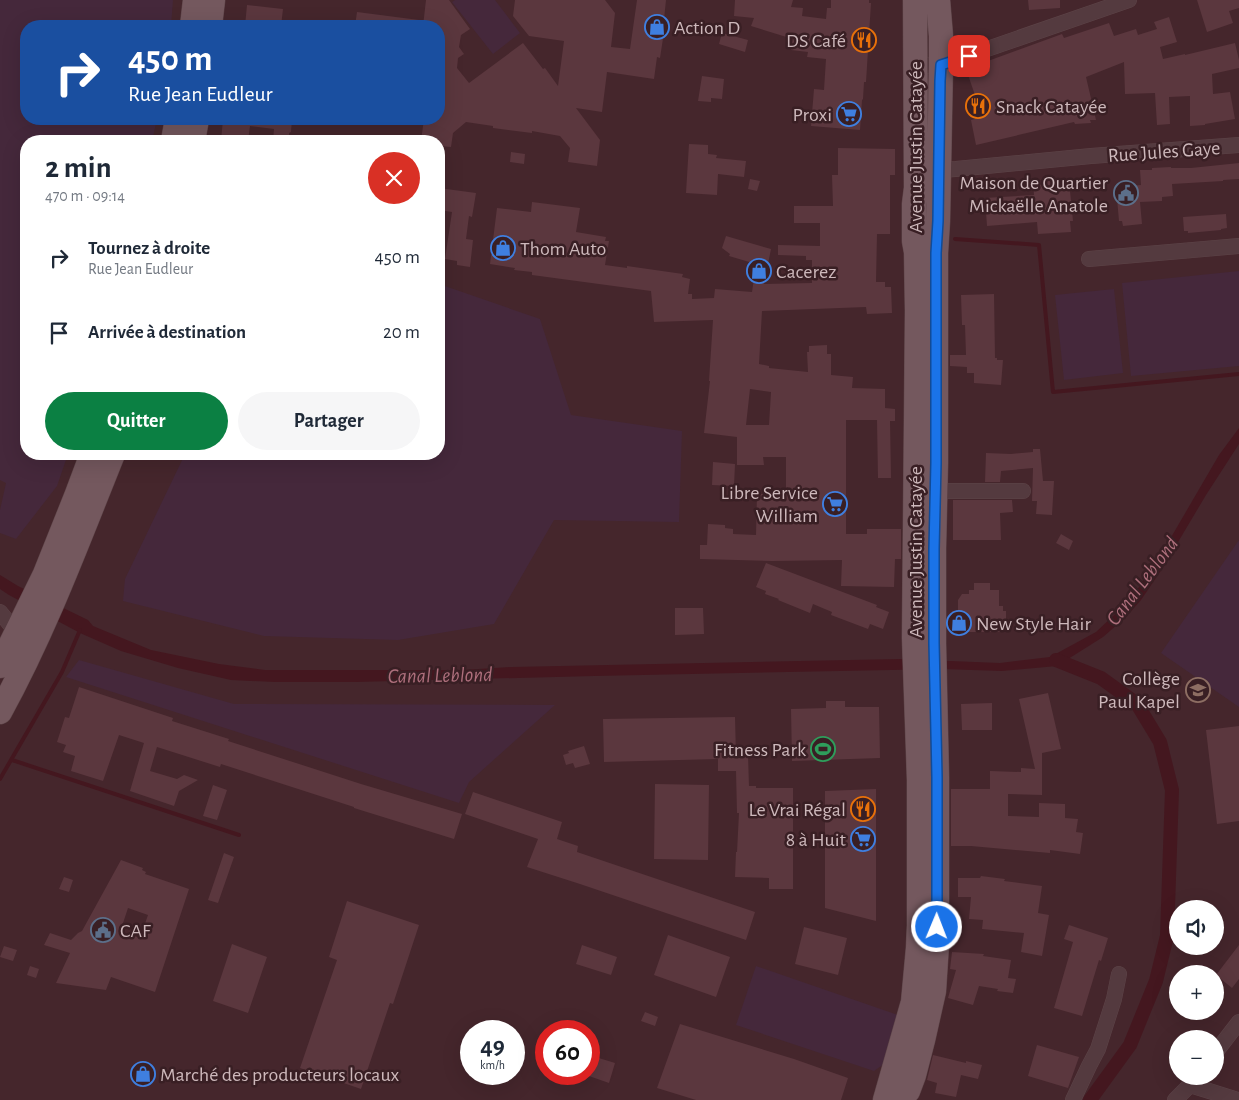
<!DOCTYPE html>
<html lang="fr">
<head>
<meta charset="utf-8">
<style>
	:root { --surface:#fff; --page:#f6f6f7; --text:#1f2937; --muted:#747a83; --accent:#0b8043 }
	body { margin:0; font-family:"Alegreya Sans",sans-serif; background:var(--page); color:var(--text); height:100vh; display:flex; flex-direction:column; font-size:19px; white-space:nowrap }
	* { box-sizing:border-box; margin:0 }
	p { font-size:16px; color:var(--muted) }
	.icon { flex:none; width:28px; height:28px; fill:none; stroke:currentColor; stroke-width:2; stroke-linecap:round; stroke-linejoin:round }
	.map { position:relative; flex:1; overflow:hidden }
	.side { position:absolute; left:20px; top:135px; width:425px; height:325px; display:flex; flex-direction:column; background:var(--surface); border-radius:20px; box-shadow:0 5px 20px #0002 }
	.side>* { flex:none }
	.guide { position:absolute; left:20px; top:20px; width:425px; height:105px; border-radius:20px; box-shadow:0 5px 20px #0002; background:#1a4fa0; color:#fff; overflow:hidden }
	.buttons { position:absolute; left:1169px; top:900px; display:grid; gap:10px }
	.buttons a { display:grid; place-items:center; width:55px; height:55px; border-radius:50%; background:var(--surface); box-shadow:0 5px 20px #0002; font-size:25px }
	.speed { position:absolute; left:460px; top:1020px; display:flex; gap:10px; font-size:25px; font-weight:700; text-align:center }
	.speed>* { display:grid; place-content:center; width:65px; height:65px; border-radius:50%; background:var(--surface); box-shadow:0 5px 20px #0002; line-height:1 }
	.speed small { font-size:12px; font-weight:400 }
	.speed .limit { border:8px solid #d22; background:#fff; color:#111 }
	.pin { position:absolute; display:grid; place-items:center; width:42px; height:42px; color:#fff; margin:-21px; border-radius:10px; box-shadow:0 2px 8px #0006 }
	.me { position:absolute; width:55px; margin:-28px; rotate:1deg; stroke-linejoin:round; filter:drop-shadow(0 0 4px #0008) }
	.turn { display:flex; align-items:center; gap:18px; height:105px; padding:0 25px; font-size:22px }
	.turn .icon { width:65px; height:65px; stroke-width:2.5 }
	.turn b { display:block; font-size:35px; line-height:42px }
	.round { display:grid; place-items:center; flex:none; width:52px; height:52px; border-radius:26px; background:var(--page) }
	.headline { display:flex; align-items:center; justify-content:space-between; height:85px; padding:0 25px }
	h1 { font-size:30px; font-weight:600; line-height:38px }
	.cta { display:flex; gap:10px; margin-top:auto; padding:10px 25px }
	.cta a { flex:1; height:58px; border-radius:30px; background:var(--accent); color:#fff; font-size:20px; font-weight:600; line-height:58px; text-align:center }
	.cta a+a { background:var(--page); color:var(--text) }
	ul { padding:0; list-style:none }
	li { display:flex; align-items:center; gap:15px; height:75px; padding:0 25px }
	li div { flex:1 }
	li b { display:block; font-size:19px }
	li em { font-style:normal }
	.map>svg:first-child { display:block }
</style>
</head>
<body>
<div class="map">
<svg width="1239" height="1100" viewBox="0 0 1239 1100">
	<rect width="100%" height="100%" fill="#45262c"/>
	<path fill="#45283b" d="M 0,0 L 173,0 L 171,26 L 26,26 L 26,119 L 157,119 L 152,141 L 26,141 L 26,454 L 68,454 L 57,486 L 16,539 L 0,533 L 0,510 L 6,483 L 0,480 Z
		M 455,0 L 495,0 L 520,33 L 493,54 L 452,2 Z
		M 1239,271 L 1239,366 L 1131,376 L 1122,283 Z
		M 439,284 L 540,319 L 571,415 L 682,431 L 679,522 L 554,520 L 494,624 L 398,640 L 264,636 L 123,601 L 125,579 L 185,454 L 237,454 L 271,456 L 272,454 L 439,454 Z
		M 1114,289 L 1123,373 L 1064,380 L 1055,295 Z
		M 1239,540 L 1239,707 L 1161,653 Z
		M 79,660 L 234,704 L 555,705 L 469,782 L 459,803 L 66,677 Z
		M 756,966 L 898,1015 L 884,1064 L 874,1071 L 736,1025 Z"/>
	<path fill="#44171f" d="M 1239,428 L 1239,444 L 1206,495 L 1162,569 L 1141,600 L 1125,618 L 1103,637 L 1057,666 L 1002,671 L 942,669 L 594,676 L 356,682 L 275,682 L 231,680 L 178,668 L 121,651 L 80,633 L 9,595 L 0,589 L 0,575 L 18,586 L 88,620 L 93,626 L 151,650 L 219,664 L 265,670 L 463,670 L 512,667 L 900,659 L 1000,663 L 1050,657 L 1096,632 L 1131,599 L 1166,546 L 1219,455 Z"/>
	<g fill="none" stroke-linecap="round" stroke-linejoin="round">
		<path stroke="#44171f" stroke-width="4" d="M 955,239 L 1039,245 L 1053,392 L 1239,374
			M 12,760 L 239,835
			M 0,779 L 62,672 L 80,630"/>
		<path stroke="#44171f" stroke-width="14" d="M 1056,660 L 1101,678 L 1137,704 L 1160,742 L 1172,790 L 1167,936 L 1156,981 L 1130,1045 L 1090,1100"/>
	</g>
	<path fill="#5b373e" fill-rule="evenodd" d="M 426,0 L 449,0 L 470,29 L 461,35 L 459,47 L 464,54 L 458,58 L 457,68 L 469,83 L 523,43 L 543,69 L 545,68 L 558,86 L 564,41 L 529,36 L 513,16 L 515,0 L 605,0 L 615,13 L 611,47 L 630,49 L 637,0 L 666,0 L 664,19 L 666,19 L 660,58 L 657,57 L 654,79 L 607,72 L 602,112 L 576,108 L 600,140 L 597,166 L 568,162 L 570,148 L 560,136 L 532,131 L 532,133 L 493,128 L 493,126 L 466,122 L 453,133 L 451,147 L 439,146 L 439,141 L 421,141 L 424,119 L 439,119 L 439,26 L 423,26 Z
		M 735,0 L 793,0 L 791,7 L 803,8 L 802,16 L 826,19 L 827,8 L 831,8 L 831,0 L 869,0 L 869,3 L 871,3 L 866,82 L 864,82 L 863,99 L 862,100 L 860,130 L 811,126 L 814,89 L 824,90 L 826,59 L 807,57 L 808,52 L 791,50 L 793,39 L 751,26 L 754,18 L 734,16 Z
		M 1028,0 L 1060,0 L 1060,8 L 1029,10 Z
		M 1197,0 L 1239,0 L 1239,8 L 1229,11 L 1233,23 L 1207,32 Z
		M 247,5 L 283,9 L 281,26 L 245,26 Z
		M 357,12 L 419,20 L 418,26 L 355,26 Z
		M 1169,17 L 1177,42 L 1160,47 L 1163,59 L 1185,54 L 1185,55 L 1235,43 L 1239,60 L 1239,68 L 1212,74 L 1213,94 L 1230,92 L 1235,119 L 1205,124 L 1205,125 L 1190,126 L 1190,96 L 1169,97 L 1170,124 L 1157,125 L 1155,93 L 1125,94 L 1124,62 L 1086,77 L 1096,120 L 1090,120 L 1091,123 L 1075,124 L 1074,122 L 976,145 L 971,120 L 978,118 L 972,102 L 977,101 L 966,69 L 1062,34 L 1064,38 L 1109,23 L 1114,36 L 1136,29 L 1138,35 L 1157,29 L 1154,22 Z
		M 722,33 L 748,40 L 745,52 L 719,44 Z
		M 702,76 L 724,79 L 722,99 L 711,98 L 711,102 L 698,101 Z
		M 223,119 L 292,119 L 291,132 L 289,133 L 289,141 L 273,141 L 274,129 L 250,126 L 248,141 L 221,141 Z
		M 689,144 L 708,145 L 708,154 L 717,155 L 716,158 L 746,161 L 744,177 L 718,174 L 717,195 L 686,193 Z
		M 838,148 L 895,149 L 895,175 L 890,175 L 890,234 L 877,234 L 876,282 L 885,282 L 885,287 L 891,287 L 892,313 L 867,314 L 866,307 L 762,311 L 759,364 L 769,366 L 769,368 L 808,372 L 807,352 L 809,352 L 809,346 L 827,345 L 827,354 L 831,354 L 831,375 L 853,377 L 852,388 L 885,389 L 885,408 L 895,409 L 895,421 L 890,421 L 891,478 L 878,478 L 877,420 L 846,420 L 846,534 L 867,534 L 867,529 L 901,529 L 901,559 L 895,559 L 894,587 L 841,586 L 842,560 L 772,561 L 700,559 L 700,545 L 707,545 L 708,524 L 725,525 L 725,528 L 733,529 L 733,534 L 756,535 L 757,494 L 786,494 L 786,457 L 763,457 L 764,465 L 737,465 L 737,437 L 704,433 L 710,381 L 709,381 L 713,320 L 654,322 L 651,291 L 532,275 L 532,272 L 514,270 L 515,268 L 490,264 L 497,208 L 531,212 L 532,202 L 580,208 L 576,232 L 606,237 L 605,241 L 609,241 L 605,265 L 627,268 L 627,266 L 683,274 L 682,277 L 690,279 L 688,294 L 692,294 L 692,299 L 714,298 L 715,289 L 752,292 L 756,264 L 729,256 L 730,254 L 722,248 L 726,236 L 771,249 L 764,284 L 812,283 L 812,260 L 806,260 L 806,256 L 778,255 L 778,245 L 820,246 L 820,223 L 794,223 L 794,206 L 833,206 L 832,175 L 838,175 ZM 750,389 L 771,392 L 769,425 L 746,425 Z
		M 511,152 L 525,154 L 524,164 L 510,162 Z
		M 1239,163 L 1239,179 L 1223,180 L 1223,181 L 1172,184 L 1173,196 L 1162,197 L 1162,201 L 1140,202 L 1142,224 L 1123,226 L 1122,221 L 1119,221 L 1116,187 L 1141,185 L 1140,170 L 1152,170 L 1152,168 L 1171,167 L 1171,168 L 1191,168 Z
		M 750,179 L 760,181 L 757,191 L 748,189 Z
		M 1068,180 L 1069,191 L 1070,191 L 1073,221 L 1070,221 L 1071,232 L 1038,234 L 1037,222 L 987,226 L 985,198 L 1034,195 L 1033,182 Z
		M 439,188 L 476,193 L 472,217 L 469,216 L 466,239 L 473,240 L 470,267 L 457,265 L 457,261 L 445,259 L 452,212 L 439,210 Z
		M 1226,214 L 1227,228 L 1221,229 L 1221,230 L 1188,233 L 1188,231 L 1184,231 L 1183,217 Z
		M 994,294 L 995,358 L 997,358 L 997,360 L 1003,360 L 1001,385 L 974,383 L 974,373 L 967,373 L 967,367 L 950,366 L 950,355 L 966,355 L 965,325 L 962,325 L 961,295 Z
		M 1033,449 L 1040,449 L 1043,481 L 1054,481 L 1052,515 L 1036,514 L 1037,501 L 1032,501 L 1033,468 L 1001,471 L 1000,482 L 985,482 L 986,453 L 1011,454 L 1033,452 Z
		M 713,462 L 735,464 L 734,486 L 712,485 Z
		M 953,500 L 1012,500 L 1013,512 L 1000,513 L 1001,540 L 953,540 Z
		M 1061,534 L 1073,541 L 1069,550 L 1056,543 Z
		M 766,563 L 877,605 L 876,607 L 889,612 L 883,629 L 870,624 L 868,629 L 831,615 L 832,612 L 813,604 L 810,613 L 778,600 L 779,599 L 765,594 L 766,591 L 756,587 Z
		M 974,583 L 990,583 L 990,590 L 999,590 L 999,606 L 1003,606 L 1003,611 L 1006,611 L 1006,632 L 952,632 L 952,611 L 958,611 L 958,600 L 962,594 L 969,594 L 969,590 L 974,590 Z
		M 675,608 L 703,608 L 704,634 L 675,635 Z
		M 79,687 L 173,718 L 172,721 L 229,739 L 228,741 L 361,784 L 462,814 L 454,839 L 354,808 L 354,807 L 221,764 L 220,767 L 157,747 L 150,771 L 177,779 L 184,775 L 198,780 L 179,791 L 174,806 L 130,791 L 144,743 L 119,735 L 103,781 L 71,771 L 75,756 L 63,752 L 66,745 L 57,742 L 65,717 L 69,718 Z
		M 1048,693 L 1061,749 L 1042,753 L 1042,795 L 1008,794 L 1008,816 L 1039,817 L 1039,803 L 1065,804 L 1065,818 L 1078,819 L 1076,832 L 1083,833 L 1080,854 L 1050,850 L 1050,853 L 971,846 L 951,846 L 951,789 L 990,789 L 990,771 L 1021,772 L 1021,768 L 1035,769 L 1019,699 Z
		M 826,701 L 845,701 L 845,707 L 879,707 L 880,758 L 792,761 L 791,709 L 826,708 Z
		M 992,703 L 992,730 L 962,730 L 961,704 Z
		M 735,717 L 736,755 L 748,755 L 749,786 L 756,786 L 756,788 L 793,788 L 793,889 L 769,889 L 769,878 L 735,877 L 736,852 L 737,852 L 739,813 L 737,813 L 736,771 L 718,771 L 718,759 L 604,762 L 603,719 Z
		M 1239,726 L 1239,821 L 1217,824 L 1206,730 Z
		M 584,746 L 590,764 L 575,768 L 573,763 L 566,765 L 563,755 L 569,753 L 568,751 Z
		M 655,784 L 709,785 L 708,860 L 654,859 Z
		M 213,785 L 227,790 L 217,820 L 203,816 Z
		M 876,789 L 876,921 L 825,908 L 825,791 Z
		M 473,792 L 562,822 L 557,839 L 578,846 L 577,852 L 755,912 L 746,940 L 580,884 L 527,867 L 538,839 L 465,814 Z
		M 224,853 L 234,857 L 218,903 L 208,900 Z
		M 121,860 L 143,868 L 142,870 L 146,872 L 145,874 L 189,889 L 155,992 L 111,977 L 106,990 L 56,983 L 70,953 L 44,945 L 50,933 L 71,940 L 78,933 L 82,931 ZM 128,908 L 148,915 L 140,938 L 120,932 Z
		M 981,876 L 1005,879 L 1004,881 L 1042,886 L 1038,913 L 1049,915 L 1042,956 L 1021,952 L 1024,933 L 982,929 L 983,920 L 969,919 L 971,897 L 958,897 L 958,878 L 980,878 Z
		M 64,877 L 73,880 L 69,892 L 59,889 Z
		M 347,901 L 419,925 L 393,1004 L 390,1003 L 361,1089 L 300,1068 L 337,960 L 329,957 Z
		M 1069,925 L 1108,938 L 1101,961 L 1099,960 L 1082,1016 L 1054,1008 L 1073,942 L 1064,939 Z
		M 804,927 L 847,938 L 838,975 L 795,964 Z
		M 668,935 L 730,957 L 716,997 L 654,975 Z
		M 232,944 L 267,957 L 248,1013 L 213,1001 Z
		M 582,945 L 617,957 L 611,975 L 576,964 Z
		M 1239,945 L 1239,979 L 1232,988 L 1216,975 Z
		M 4,946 L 17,950 L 13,961 L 0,957 Z
		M 952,952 L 984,954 L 983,956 L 1011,960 L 1008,978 L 1016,979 L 1013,993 L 997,991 L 998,989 L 979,986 L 973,1005 L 948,998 L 956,970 L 950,969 Z
		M 30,966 L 39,969 L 36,978 L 27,975 Z
		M 645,1012 L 658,1017 L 655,1026 L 641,1021 Z
		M 680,1024 L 794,1059 L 848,1078 L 841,1100 L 696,1100 L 657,1088 Z
		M 1037,1045 L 1079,1057 L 1068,1088 L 1028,1076 Z
		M 589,1055 L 615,1063 L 609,1083 L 589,1076 Z
		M 933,1055 L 966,1063 L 966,1061 L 982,1065 L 978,1079 L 961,1075 L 956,1097 L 935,1093 L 937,1083 L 927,1080 Z"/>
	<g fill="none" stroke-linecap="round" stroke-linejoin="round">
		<defs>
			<path id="minor" d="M 916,66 L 941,65 L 1129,0
				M 939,170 L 956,169 L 1091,156 L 1239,145
				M 1089,259 L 1239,246
				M 935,491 L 1023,491
				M 0,612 L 17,633
				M 1215,1053 L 1239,1022
				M 1190,1085 L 1238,1100
				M 1073,1100 L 1089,1066 L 1098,1049 L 1114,999 L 1119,974
				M 1175,1100 L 1190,1085 L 1197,1076"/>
			<path id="primary" d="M 192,26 L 195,0
				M 210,26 L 213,0
				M 173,141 L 177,119
				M 193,141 L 197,119
				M 0,666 L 45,574 L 77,494 L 92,454
				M 0,712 C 45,630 78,541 113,454
				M 885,1100 L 913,1002 L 918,948 L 919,925 L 919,780 L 914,638 L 917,311 L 916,252 L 914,241 L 914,204 L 916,188 L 915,0
				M 898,1100 L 908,1091 L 914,1075 L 923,1040 L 934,991 L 937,944 L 937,777 L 934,643 L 934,549 L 936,463 L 936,253 L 938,221 L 941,65 L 941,36 L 938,0"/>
		</defs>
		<use href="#minor" stroke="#5d4448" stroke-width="16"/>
		<use href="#primary" stroke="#5d4448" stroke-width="25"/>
		<use href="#minor" stroke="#543a3f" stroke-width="15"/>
		<use href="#primary" stroke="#74585e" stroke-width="24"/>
	</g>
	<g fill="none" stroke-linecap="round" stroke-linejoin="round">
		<defs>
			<path id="route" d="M 937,927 L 937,777 L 934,643 L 934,549 L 936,463 L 936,253 L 938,221 L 940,81 L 941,65 L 969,56"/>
		</defs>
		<use href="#route" stroke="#114b97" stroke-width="12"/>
		<use href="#route" stroke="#1a73e8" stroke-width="9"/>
	</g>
	<defs>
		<symbol id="shop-ring" viewBox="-11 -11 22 22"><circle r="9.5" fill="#391f24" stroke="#3f7fe0" stroke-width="1.5"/><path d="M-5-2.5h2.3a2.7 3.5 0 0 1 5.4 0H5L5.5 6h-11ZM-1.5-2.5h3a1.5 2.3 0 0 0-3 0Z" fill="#3f7fe0"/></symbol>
		<symbol id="restaurant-ring" viewBox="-11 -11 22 22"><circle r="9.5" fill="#391f24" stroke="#e8710a" stroke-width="1.5"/><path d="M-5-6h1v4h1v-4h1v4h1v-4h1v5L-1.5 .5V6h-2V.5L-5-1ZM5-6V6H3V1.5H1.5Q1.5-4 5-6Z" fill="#e8710a"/></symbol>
		<symbol id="supermarket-ring" viewBox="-11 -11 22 22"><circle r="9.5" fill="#391f24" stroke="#3f7fe0" stroke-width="1.5"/><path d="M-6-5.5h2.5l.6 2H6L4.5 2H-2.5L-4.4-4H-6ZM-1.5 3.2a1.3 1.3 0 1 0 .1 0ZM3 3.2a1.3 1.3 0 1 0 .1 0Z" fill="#3f7fe0"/></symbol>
		<symbol id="civic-ring" viewBox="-11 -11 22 22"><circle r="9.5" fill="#391f24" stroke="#5c6f8a" stroke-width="1.5"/><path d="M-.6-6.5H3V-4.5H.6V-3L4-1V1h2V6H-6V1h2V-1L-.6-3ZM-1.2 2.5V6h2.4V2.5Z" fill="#5c6f8a"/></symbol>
		<symbol id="school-ring" viewBox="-11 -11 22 22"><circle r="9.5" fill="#391f24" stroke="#8d6e63" stroke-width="1.5"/><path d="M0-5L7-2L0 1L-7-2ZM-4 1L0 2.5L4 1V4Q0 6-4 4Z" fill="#8d6e63"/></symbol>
		<symbol id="stadium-ring" viewBox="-11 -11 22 22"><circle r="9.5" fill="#391f24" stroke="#2e9e5b" stroke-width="1.5"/><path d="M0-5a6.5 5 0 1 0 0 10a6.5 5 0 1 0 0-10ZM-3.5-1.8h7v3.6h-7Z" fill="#2e9e5b"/></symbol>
	</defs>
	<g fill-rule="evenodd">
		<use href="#shop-ring" x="643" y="13" width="28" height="28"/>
		<use href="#restaurant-ring" x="850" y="26" width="28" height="28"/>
		<use href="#restaurant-ring" x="964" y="92" width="28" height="28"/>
		<use href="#supermarket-ring" x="835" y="100" width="28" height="28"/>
		<use href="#civic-ring" x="1112" y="179" width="28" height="28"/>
		<use href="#shop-ring" x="489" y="234" width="28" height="28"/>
		<use href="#shop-ring" x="745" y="257" width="28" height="28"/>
		<use href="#supermarket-ring" x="821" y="490" width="28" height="28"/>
		<use href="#shop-ring" x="945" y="609" width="28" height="28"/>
		<use href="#school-ring" x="1184" y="676" width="28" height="28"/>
		<use href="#stadium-ring" x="809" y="735" width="28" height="28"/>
		<use href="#restaurant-ring" x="849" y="795" width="28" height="28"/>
		<use href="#supermarket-ring" x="849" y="825" width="28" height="28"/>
		<use href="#civic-ring" x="89" y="916" width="28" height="28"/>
		<use href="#shop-ring" x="129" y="1060" width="28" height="28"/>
	</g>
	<g text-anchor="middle" stroke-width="5" stroke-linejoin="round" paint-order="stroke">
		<g font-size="20" fill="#cdb8bb" stroke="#391f24" text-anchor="end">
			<text x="674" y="34" text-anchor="start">Action D</text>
			<text x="846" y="47">DS Café</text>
			<text x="996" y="113" text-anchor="start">Snack Catayée</text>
			<text x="832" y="121">Proxi</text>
			<text x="1108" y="189">Maison de Quartier<tspan x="1108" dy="23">Mickaëlle Anatole</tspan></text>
			<text x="520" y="255" text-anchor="start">Thom Auto</text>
			<text x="776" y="278" text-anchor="start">Cacerez</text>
			<text x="818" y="499">Libre Service<tspan x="818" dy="23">William</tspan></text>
			<text x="976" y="630" text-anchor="start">New Style Hair</text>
			<text x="1180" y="685">Collège<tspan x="1180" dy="23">Paul Kapel</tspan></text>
			<text x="806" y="756">Fitness Park</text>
			<text x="846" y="816">Le Vrai Régal</text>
			<text x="846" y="846">8 à Huit</text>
			<text x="120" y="937" text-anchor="start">CAF</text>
			<text x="160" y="1081" text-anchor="start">Marché des producteurs locaux</text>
		</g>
		<g font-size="20" fill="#cdb8bb" stroke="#391f24">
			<text transform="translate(915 147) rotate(-90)" y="7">Avenue Justin Catayée</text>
			<text transform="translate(1164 151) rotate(-4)" y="7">Rue Jules Gaye</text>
			<text transform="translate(915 552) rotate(-90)" y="7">Avenue Justin Catayée</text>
		</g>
		<g font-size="21" font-style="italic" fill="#ae6f7c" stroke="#391f24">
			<text transform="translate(1142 581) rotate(-53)" y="7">Canal Leblond</text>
			<text transform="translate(440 675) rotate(-1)" y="7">Canal Leblond</text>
		</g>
	</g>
</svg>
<div class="buttons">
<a><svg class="icon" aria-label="sound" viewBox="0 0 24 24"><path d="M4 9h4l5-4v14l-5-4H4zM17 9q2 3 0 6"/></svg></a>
<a>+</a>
<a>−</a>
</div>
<div class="speed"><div>49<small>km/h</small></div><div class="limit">60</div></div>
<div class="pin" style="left:969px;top:56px;background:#d93025"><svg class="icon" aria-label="arrive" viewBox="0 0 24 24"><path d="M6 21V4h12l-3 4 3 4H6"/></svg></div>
<svg class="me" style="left:937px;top:927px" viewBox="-20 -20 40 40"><circle r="17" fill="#1a73e8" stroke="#fff" stroke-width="3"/><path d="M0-11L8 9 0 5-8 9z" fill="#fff"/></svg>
<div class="guide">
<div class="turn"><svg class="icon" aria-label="right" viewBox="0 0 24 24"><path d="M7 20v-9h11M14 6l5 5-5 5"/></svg><div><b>450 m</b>Rue Jean Eudleur</div></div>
</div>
<section class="side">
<div class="headline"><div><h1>2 min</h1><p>470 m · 09:14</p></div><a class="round" style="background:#d93025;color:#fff"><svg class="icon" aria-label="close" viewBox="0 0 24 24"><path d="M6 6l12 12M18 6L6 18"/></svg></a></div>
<ul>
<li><svg class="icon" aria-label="right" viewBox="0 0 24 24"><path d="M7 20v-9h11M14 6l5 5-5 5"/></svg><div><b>Tournez à droite</b><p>Rue Jean Eudleur</p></div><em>450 m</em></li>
<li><svg class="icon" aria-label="arrive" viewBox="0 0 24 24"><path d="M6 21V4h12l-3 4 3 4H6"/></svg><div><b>Arrivée à destination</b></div><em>20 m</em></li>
</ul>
<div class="cta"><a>Quitter</a><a>Partager</a></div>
</section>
</div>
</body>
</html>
